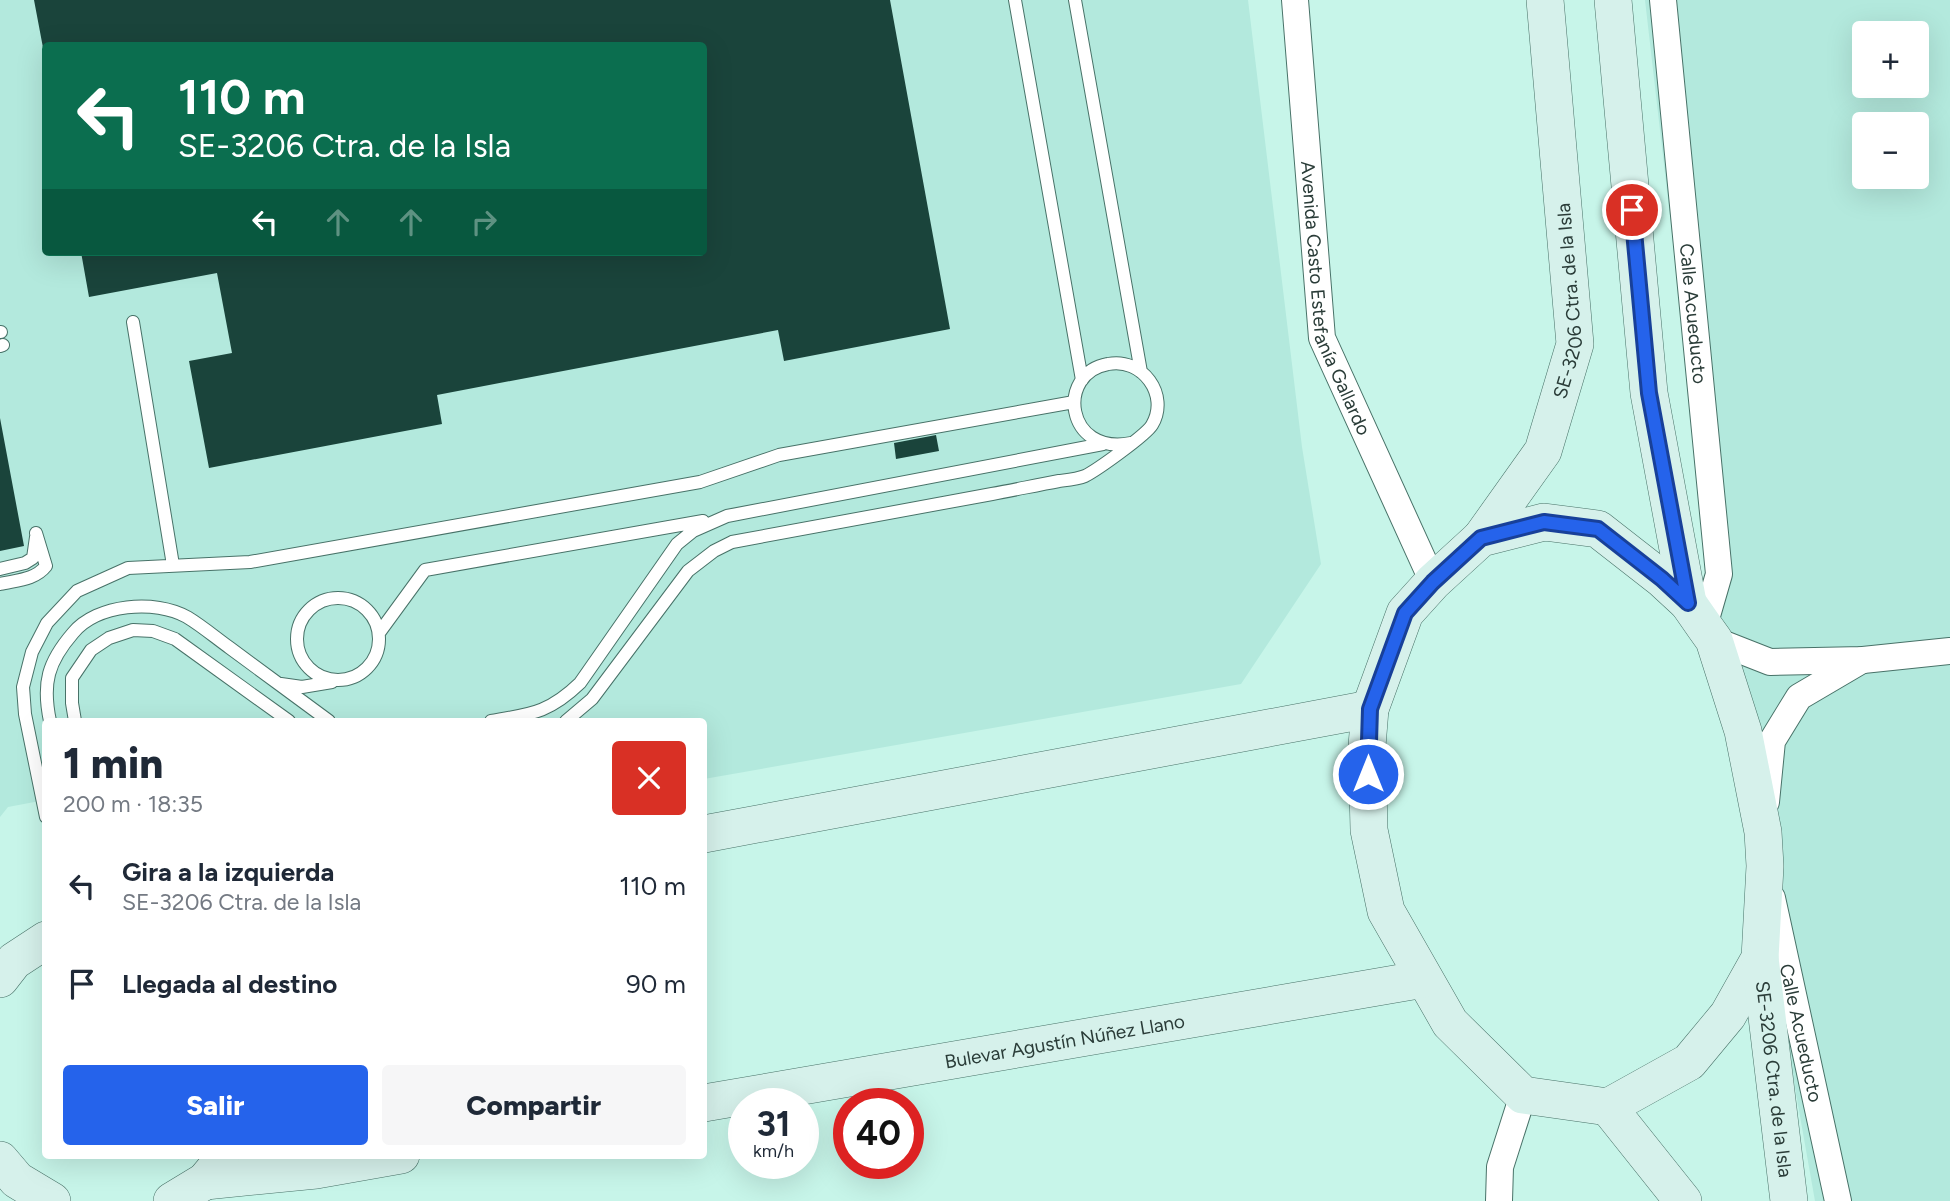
<!DOCTYPE html>
<html lang="es">
<head>
<meta charset="utf-8">
<style>
	:root { --surface:#fff; --page:#f6f6f7; --text:#1f2937; --muted:#747a83; --accent:#2563eb }
	body { margin:0; font-family:Figtree,sans-serif; background:var(--page); color:var(--text); height:100vh; display:flex; flex-direction:column; font-size:26px; white-space:nowrap }
	* { box-sizing:border-box; margin:0 }
	p { font-size:23px; color:var(--muted) }
	.icon { flex:none; width:38px; height:38px; fill:none; stroke:currentColor; stroke-width:2; stroke-linecap:round; stroke-linejoin:round }
	.map { position:relative; flex:1; overflow:hidden }
	.sheet { position:absolute; left:42px; top:718px; width:665px; height:441px; display:flex; flex-direction:column; background:var(--surface); border-radius:7px; box-shadow:0 7px 28px #0002 }
	.sheet>* { flex:none }
	.top-card { position:absolute; left:42px; top:42px; width:665px; height:214px; border-radius:7px; box-shadow:0 7px 28px #0002; background:#0b6e4f; color:#fff; overflow:hidden }
	.tools { position:absolute; left:1852px; top:21px; display:grid; gap:14px }
	.tools a { display:grid; place-items:center; width:77px; height:77px; border-radius:7px; background:var(--surface); box-shadow:0 7px 28px #0002; font-size:35px }
	.speed { position:absolute; left:728px; top:1088px; display:flex; gap:14px; font-size:35px; font-weight:700; text-align:center }
	.speed>* { display:grid; place-content:center; width:91px; height:91px; border-radius:50%; background:var(--surface); box-shadow:0 7px 28px #0002; line-height:1 }
	.speed small { font-size:18px; font-weight:400 }
	.speed .limit { border:10px solid #d22; background:#fff; color:#111 }
	.pin { position:absolute; display:grid; place-items:center; width:60px; height:60px; color:#fff; margin:-30px; border:4px solid #fff; border-radius:50%; box-shadow:0 2px 7px #0007 }
	.me { position:absolute; width:77px; margin:-38px; rotate:0deg; stroke-linejoin:round; filter:drop-shadow(0 0 5px #0008) }
	.turn { display:flex; align-items:center; gap:24px; height:147px; padding:0 21px; font-size:32px }
	.turn .icon { width:91px; height:91px; stroke-width:2.5 }
	.turn b { display:block; font-size:49px; line-height:60px }
	.lanes { display:flex; align-items:center; height:66px; padding:0 21px; background:#0003; justify-content:center; gap:35px; direction:ltr }
	.lanes .off { opacity:.35 }
	.round { display:grid; place-items:center; flex:none; width:74px; height:74px; border-radius:7px; background:var(--page) }
	.overview { display:flex; align-items:center; justify-content:space-between; height:119px; padding:0 21px }
	h1 { font-size:42px; font-weight:800; line-height:52px }
	.button { display:flex; gap:14px; margin-top:auto; padding:14px 21px }
	.button a { flex:1; height:80px; border-radius:7px; background:var(--accent); color:#fff; font-size:28px; font-weight:800; line-height:80px; text-align:center }
	.button a+a { background:var(--page); color:var(--text) }
	ul { padding:0; list-style:none }
	li { display:flex; align-items:center; gap:21px; height:98px; padding:0 21px }
	li div { flex:1 }
	li b { display:block; font-size:26px }
	li em { font-style:normal }
	.map>svg:first-child { display:block }
</style>
</head>
<body>
<div class="map">
<svg width="1950" height="1201" viewBox="0 0 1950 1201">
	<rect width="100%" height="100%" fill="#c7f5e9"/>
	<path fill="#b3e9dd" fill-rule="evenodd" d="M 0,0 L 1248,0 L 1302,447 L 1321,564 L 1241,684 L 704,779 L 704,721 L 46,721 L 45,800 L 8,807 L 0,817 ZM 46,46 L 704,46 L 704,252 L 46,252 Z
		M 1645,0 L 1950,0 L 1950,1201 L 1815,1201 L 1724,686 ZM 1864,33 L 1916,33 L 1916,86 L 1864,86 ZM 1864,124 L 1916,124 L 1916,177 L 1864,177 Z"/>
	<path fill="#1a443b" d="M 34,0 L 890,0 L 950,329 L 784,361 L 778,330 L 437,395 L 442,424 L 209,468 L 189,361 L 232,353 L 217,273 L 89,297 L 81,252 L 704,252 L 704,46 L 46,46 L 44,53 Z
		M 0,418 L 24,546 L 0,551 Z
		M 936,435 L 939,451 L 896,459 L 894,443 Z"/>
	<g fill="none" stroke-linecap="round" stroke-linejoin="round">
		<defs>
			<path id="lane" d="M 1015,0 L 1082,380
				M 1075,0 L 1141,372
				M 133,322 L 173,565
				M 0,332 L 1,332
				M 0,346 L 3,345
				M 0,569 L 25,563 L 33,558 L 36,537
				M 0,584 C 17,580 35,580 46,566 L 36,533
				M297 639a41 41 0 1 1 82 0a41 41 0 1 1-82 0Z
				M 379,633 L 425,570 L 703,521
				M 281,684 L 302,687 L 332,682
				M 50,721 C 42,683 48,662 73,633 C 97,604 155,599 187,617 C 202,626 216,638 230,648 C 263,672 296,697 329,721
				M 75,721 L 72,703 L 72,678 L 91,650 L 109,638 L 133,630 L 153,631 L 175,639 L 289,721
				M 491,721 C 531,714 549,713 580,683 L 677,544 L 693,531 L 727,516 L 1103,444
				M 566,721 L 592,699 L 688,571 L 714,551 L 732,542 C 818,526 905,510 992,494 C 1014,490 1037,485 1059,481 C 1067,480 1078,479 1085,476 C 1097,470 1146,435 1152,425 C 1170,395 1142,357 1108,364 C 1056,373 1065,456 1131,443
				M 46,817 L 25,714 L 23,687 L 32,652 L 47,623 L 77,591 L 128,568 L 250,562 L 700,482 L 779,455 L 1074,402"/>
			<g id="street">
				<path id="s1" d="M 1295,0 L 1322,338 L 1433,582"/>
				<path id="s2" d="M 1663,0 L 1719,574 L 1704,626"/>
				<path d="M 1714,640 L 1770,662 L 1863,660 L 1950,651"/>
				<path d="M 1766,802 L 1772,741 L 1799,697 L 1862,660"/>
				<path id="s3" d="M 1772,898 L 1838,1201"/>
				<path d="M 1499,1201 L 1500,1167 L 1523,1095"/>
			</g>
			<g id="secondary">
				<path d="M 1613,0 L 1649,393 L 1688,603"/>
				<path d="M 1544,522 L 1598,529 L 1662,579 L 1688,603 L 1704,626 L 1714,640 L 1743,731 L 1763,832 L 1765,866 L 1760,958 L 1728,1015 L 1689,1062 L 1608,1107 L 1523,1095 L 1450,1023 L 1386,911 L 1369,830 L 1367,746 L 1370,709 L 1405,613 L 1433,582 L 1481,538 Z"/>
				<path id="s4" d="M 1481,538 L 1543,451 L 1575,344 L 1545,0"/>
				<path d="M 704,834 L 1370,709"/>
				<path id="s5" d="M 1760,958 L 1789,1201"/>
				<path d="M 0,979 L 14,961 L 46,940"/>
				<path id="s6" d="M 704,1103 L 1424,979"/>
				<path d="M 1608,1107 L 1683,1201"/>
				<path d="M 0,1160 L 17,1180 L 52,1201"/>
				<path d="M 205,1181 L 316,1170 L 401,1155"/>
				<path d="M 172,1201 L 205,1181 L 220,1163"/>
			</g>
		</defs>
		<use href="#lane" stroke="#487268" stroke-width="14"/>
		<use href="#street" stroke="#487268" stroke-width="28"/>
		<use href="#secondary" stroke="#487268" stroke-width="38"/>
		<use href="#lane" stroke="#fff" stroke-width="12"/>
		<use href="#street" stroke="#fff" stroke-width="26"/>
		<use href="#secondary" stroke="#d6f1eb" stroke-width="37"/>
	</g>
	<g fill="none" stroke-linecap="round" stroke-linejoin="round">
		<defs>
			<path id="route" d="M 1368,774 L 1370,709 L 1405,613 L 1433,582 L 1481,538 L 1544,522 L 1598,529 L 1662,579 L 1688,603 L 1649,393 L 1632,210"/>
		</defs>
		<use href="#route" stroke="#184099" stroke-width="18"/>
		<use href="#route" stroke="#2563eb" stroke-width="12"/>
	</g>
	<g text-anchor="middle" stroke-width="7" stroke-linejoin="round" paint-order="stroke">
		<g font-size="19" fill="#2a3c38" stroke="#e2fdf6">
			<text dy="7" stroke="none"><textPath href="#s1" startOffset="303">Avenida Casto Estefanía Gallardo</textPath></text>
			<text dy="7" stroke="none"><textPath href="#s4" startOffset="261">SE-3206 Ctra. de la Isla</textPath></text>
			<text dy="7" stroke="none"><textPath href="#s2" startOffset="315">Calle Acueducto</textPath></text>
			<text dy="7" stroke="none"><textPath href="#s3" startOffset="138">Calle Acueducto</textPath></text>
			<text dy="7" stroke="none"><textPath href="#s6" startOffset="366">Bulevar Agustín Núñez Llano</textPath></text>
			<text dy="7" stroke="none"><textPath href="#s5" startOffset="122">SE-3206 Ctra. de la Isla</textPath></text>
		</g>
	</g>
</svg>
<div class="tools">
<a>+</a>
<a>−</a>
</div>
<div class="speed"><div>31<small>km/h</small></div><div class="limit">40</div></div>
<div class="pin" style="left:1632px;top:210px;background:#d93025"><svg class="icon" aria-label="arrive" viewBox="0 0 24 24"><path d="M6 21V4h12l-3 4 3 4H6"/></svg></div>
<svg class="me" style="left:1368px;top:774px" viewBox="-20 -20 40 40"><circle r="17" fill="#2563eb" stroke="#fff" stroke-width="3"/><path d="M0-11L8 9 0 5-8 9z" fill="#fff"/></svg>
<div class="top-card">
<div class="turn"><svg class="icon" aria-label="left" viewBox="0 0 24 24"><path d="M17 20v-9H6M10 6l-5 5 5 5"/></svg><div><b>110 m</b>SE-3206 Ctra. de la Isla</div></div>
<div class="lanes"><svg class="icon" aria-label="left" viewBox="0 0 24 24"><path d="M17 20v-9H6M10 6l-5 5 5 5"/></svg><svg class="icon off" aria-label="ahead" viewBox="0 0 24 24"><path d="M12 20V5M6 11l6-6 6 6"/></svg><svg class="icon off" aria-label="ahead" viewBox="0 0 24 24"><path d="M12 20V5M6 11l6-6 6 6"/></svg><svg class="icon off" aria-label="right" viewBox="0 0 24 24"><path d="M7 20v-9h11M14 6l5 5-5 5"/></svg></div>
</div>
<section class="sheet">
<div class="overview"><div><h1>1 min</h1><p>200 m · 18:35</p></div><a class="round" style="background:#d93025;color:#fff"><svg class="icon" aria-label="close" viewBox="0 0 24 24"><path d="M6 6l12 12M18 6L6 18"/></svg></a></div>
<ul>
<li><svg class="icon" aria-label="left" viewBox="0 0 24 24"><path d="M17 20v-9H6M10 6l-5 5 5 5"/></svg><div><b>Gira a la izquierda</b><p>SE-3206 Ctra. de la Isla</p></div><em>110 m</em></li>
<li><svg class="icon" aria-label="arrive" viewBox="0 0 24 24"><path d="M6 21V4h12l-3 4 3 4H6"/></svg><div><b>Llegada al destino</b></div><em>90 m</em></li>
</ul>
<div class="button"><a>Salir</a><a>Compartir</a></div>
</section>
</div>
</body>
</html>
